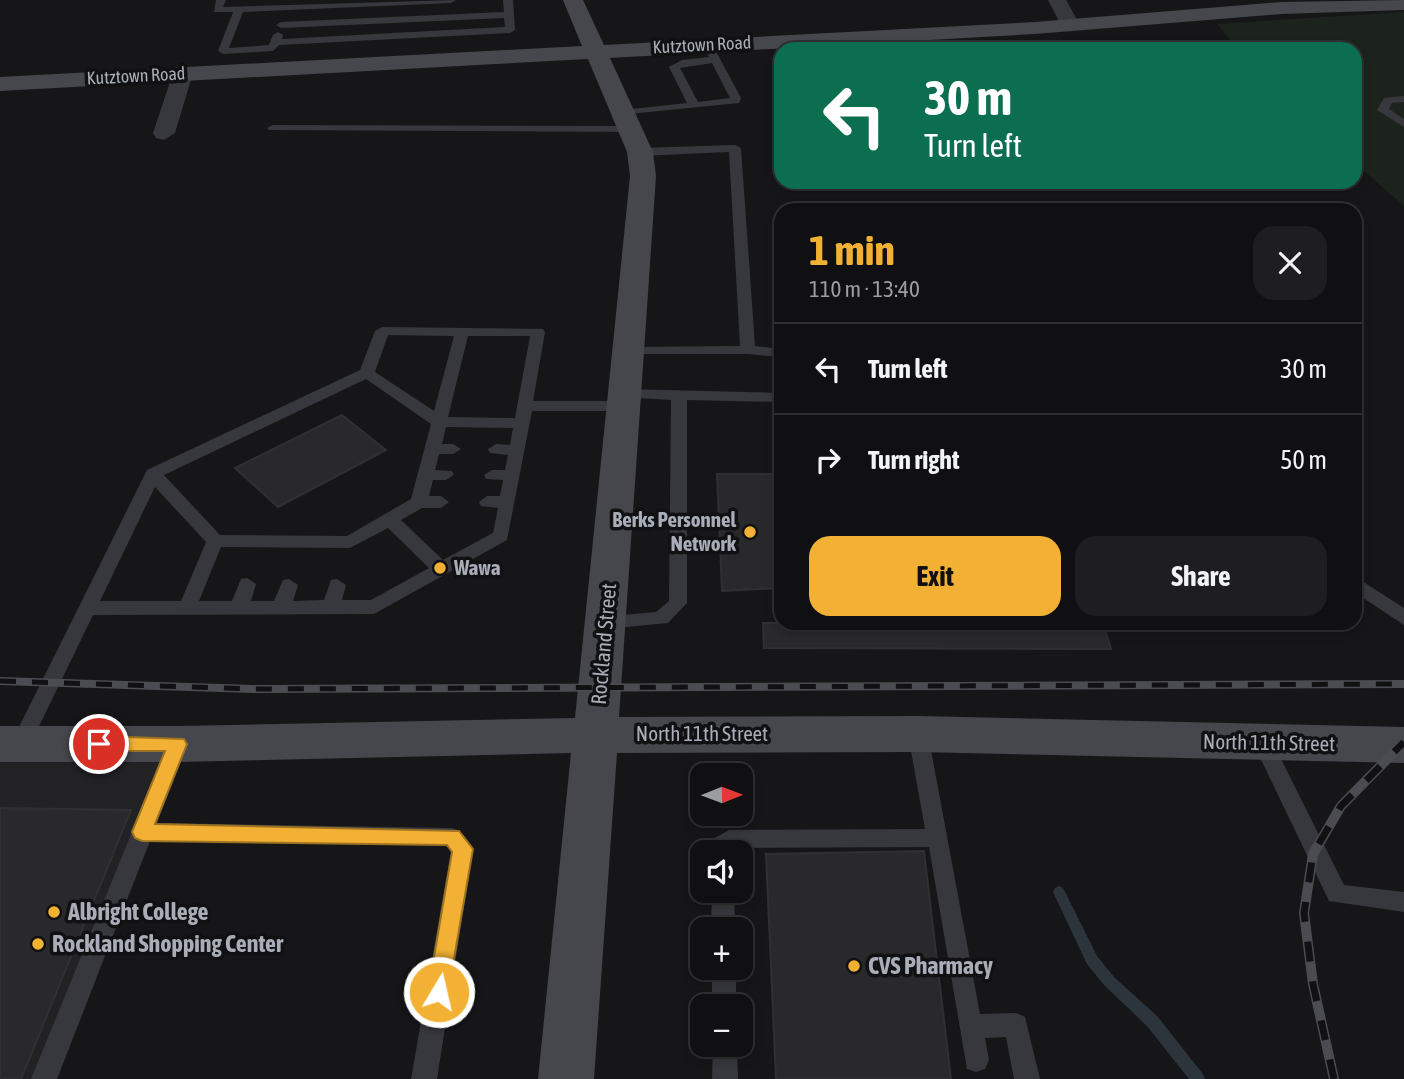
<!DOCTYPE html>
<html lang="en">
<head>
<meta charset="utf-8">
<style>
	:root { --surface:#101012; --page:#1e1e20; --text:#f1f3f6; --muted:#9c9d9f; --line:#303032; --accent:#f2b134 }
	body { margin:0; font-family:"Asap Condensed",sans-serif; background:var(--page); color:var(--text); height:100vh; display:flex; flex-direction:column; font-size:26px; white-space:nowrap }
	* { box-sizing:border-box; margin:0 }
	p { font-size:23px; color:var(--muted) }
	.icon { flex:none; width:38px; height:38px; fill:none; stroke:currentColor; stroke-width:2; stroke-linecap:round; stroke-linejoin:round }
	.map { position:relative; flex:1; overflow:hidden }
	.sheet { position:absolute; left:774px; top:203px; width:588px; height:427px; display:flex; flex-direction:column; background:var(--surface); border-radius:21px; box-shadow:0 4px 10px #0003,0 0 0 2px var(--line) }
	.sheet>* { flex:none }
	.guide { position:absolute; left:774px; top:42px; width:588px; height:147px; border-radius:21px; box-shadow:0 4px 10px #0003,0 0 0 2px var(--line); background:#0b6e4f; color:#fff; overflow:hidden }
	.needle { width:46px; rotate:89deg }
	.buttons { position:absolute; left:690px; top:763px; display:grid; gap:14px }
	.buttons a { display:grid; place-items:center; width:63px; height:63px; border-radius:14px; background:var(--surface); box-shadow:0 4px 10px #0003,0 0 0 2px var(--line); font-size:35px }
	.pin { position:absolute; display:grid; place-items:center; width:60px; height:60px; color:#fff; margin:-30px; border:4px solid #fff; border-radius:50%; box-shadow:0 2px 7px #0007 }
	.me { position:absolute; width:77px; margin:-38px; rotate:9deg; stroke-linejoin:round; filter:drop-shadow(0 0 5px #0008) }
	.turn { display:flex; align-items:center; gap:24px; height:147px; padding:0 35px; font-size:32px }
	.turn .icon { width:91px; height:91px; stroke-width:2.5 }
	.turn b { display:block; font-size:49px; line-height:60px }
	.round { display:grid; place-items:center; flex:none; width:74px; height:74px; border-radius:21px; background:var(--page) }
	.head { display:flex; align-items:center; justify-content:space-between; height:119px; padding:0 35px }
	h1 { font-size:42px; font-weight:700; line-height:52px; color:var(--accent) }
	.action { display:flex; gap:14px; margin-top:auto; padding:14px 35px }
	.action a { flex:1; height:80px; border-radius:21px; background:var(--accent); color:#111; font-size:28px; font-weight:700; line-height:80px; text-align:center }
	.action a+a { background:var(--page); color:var(--text) }
	ul { padding:0; list-style:none }
	li { display:flex; align-items:center; gap:21px; height:91px; padding:0 35px; border-top:2px solid var(--line) }
	li div { flex:1 }
	li b { display:block; font-size:26px }
	li em { font-style:normal }
	.map>svg:first-child { display:block }
</style>
</head>
<body>
<div class="map">
<svg width="1404" height="1079" viewBox="0 0 1404 1079">
	<rect width="100%" height="100%" fill="#161618"/>
	<path fill="#222225" d="M 178,744 L 40,1079 L 0,1079 L 0,746 Z"/>
	<path fill="#1c231d" d="M 1404,12 L 1404,206 L 1355,163 L 1354,49 L 1238,49 L 1217,24 Z"/>
	<g fill="none" stroke-linecap="round" stroke-linejoin="round">
		<path fill="#2c353c" fill-rule="evenodd" d="M 1059,886 L 1063,888 L 1097,956 L 1114,977 L 1157,1016 L 1203,1074 L 1205,1079 L 1189,1079 L 1147,1026 L 1104,985 L 1087,964 L 1053,892 L 1055,888 Z"/>
	</g>
	<path fill="#29292c" stroke="#303034" stroke-width="2" d="M 342,415 L 386,450 L 278,507 L 235,468 Z
		M 717,474 L 780,474 L 780,588 L 722,591 Z
		M 763,623 L 1103,623 L 1111,649 L 764,648 Z
		M 0,808 L 131,810 L 21,1079 L 0,1079 Z
		M 924,851 L 951,1079 L 776,1079 L 766,854 Z"/>
	<g fill="none" stroke-linecap="round" stroke-linejoin="round">
		<path fill="#37383d" fill-rule="evenodd" d="M 216,0 L 226,0 L 223,7 L 456,0 L 451,3 L 243,12 L 229,48 L 269,45 L 273,35 L 278,32 L 283,35 L 282,39 L 505,27 L 504,18 L 281,28 L 276,25 L 281,22 L 504,12 L 503,0 L 513,0 L 515,30 L 510,33 L 279,45 L 273,51 L 223,54 L 218,51 L 233,12 L 214,12 Z
			M 707,41 L 712,44 L 741,98 L 739,103 L 619,115 L 617,113 L 623,110 L 687,103 L 669,67 L 682,60 L 709,57 L 702,44 ZM 712,63 L 730,98 L 698,102 L 680,68 Z
			M 1404,96 L 1404,102 L 1392,103 L 1389,109 L 1404,119 L 1404,127 L 1377,110 L 1384,98 Z
			M 273,125 L 630,126 L 636,129 L 630,132 L 269,130 L 267,128 Z
			M 735,145 L 741,148 L 755,346 L 780,349 L 780,357 L 748,354 L 624,354 L 624,348 L 629,347 L 740,346 L 729,152 L 640,156 L 634,152 L 640,148 Z
			M 382,327 L 543,329 L 545,332 L 533,401 L 625,401 L 633,406 L 625,411 L 532,411 L 507,540 L 374,614 L 93,615 L 28,749 L 21,751 L 14,749 L 11,743 L 147,470 L 360,370 L 375,331 ZM 388,335 L 454,336 L 434,411 L 375,372 ZM 468,336 L 530,336 L 515,418 L 448,417 ZM 366,379 L 431,424 L 411,499 L 347,536 L 220,535 L 164,475 ZM 446,427 L 513,428 L 510,445 L 496,444 L 488,449 L 490,453 L 508,455 L 505,470 L 492,470 L 484,475 L 486,479 L 503,480 L 500,496 L 487,496 L 479,502 L 481,506 L 498,508 L 493,533 L 443,560 L 401,520 L 422,508 L 441,508 L 449,502 L 441,496 L 429,496 L 433,480 L 446,480 L 454,475 L 452,471 L 435,470 L 439,454 L 453,454 L 461,449 L 453,444 L 442,444 ZM 155,487 L 206,542 L 181,601 L 100,601 ZM 388,528 L 429,568 L 371,600 L 342,600 L 346,585 L 337,579 L 331,580 L 324,600 L 293,601 L 298,585 L 289,579 L 283,580 L 274,601 L 251,601 L 256,584 L 247,578 L 241,579 L 232,601 L 199,601 L 221,547 L 350,548 Z
			M 626,389 L 780,393 L 780,402 L 687,400 L 687,603 L 668,623 L 606,629 L 599,627 L 597,622 L 599,617 L 656,612 L 669,601 L 671,400 L 621,397 L 618,394 Z
			M 1354,576 L 1404,608 L 1404,625 L 1354,592 Z
			M 918,726 L 925,728 L 928,734 L 980,1014 L 1016,1013 L 1025,1017 L 1040,1079 L 1014,1079 L 1006,1037 L 985,1038 L 989,1060 L 985,1069 L 976,1072 L 967,1069 L 929,847 L 734,848 L 734,852 L 712,852 L 715,838 L 729,830 L 925,829 L 908,734 L 911,728 Z
			M 1263,735 L 1270,737 L 1344,885 L 1404,892 L 1404,912 L 1329,901 L 1253,743 L 1256,737 Z
			M 178,736 L 185,738 L 188,744 L 157,823 L 452,828 C 462,831 468,839 473,849 L 437,1079 L 411,1079 L 451,851 L 446,846 L 150,841 L 57,1079 L 31,1079 L 168,744 L 171,738 Z
			M 712,891 L 734,891 L 735,929 L 711,929 Z
			M 712,968 L 736,968 L 736,1006 L 712,1006 Z
			M 713,1045 L 737,1045 L 738,1079 L 712,1079 Z"/>
		<path fill="#37383d" fill-rule="evenodd" d="M 1048,0 L 1066,0 L 1080,25 L 1077,29 L 1063,29 Z
			M 183,67 L 193,73 L 175,133 L 164,140 L 156,138 L 153,133 L 173,73 Z"/>
		<path fill="#45474d" fill-rule="evenodd" d="M 563,0 L 583,0 L 604,45 L 1035,22 L 1281,2 L 1404,0 L 1404,10 L 1281,14 L 1035,34 L 610,58 L 653,152 L 656,176 L 619,717 L 918,716 L 1404,727 L 1404,763 L 918,752 L 617,753 L 594,1079 L 538,1079 L 571,753 L 178,762 L 0,762 L 0,726 L 178,726 L 575,718 L 630,176 L 627,152 L 588,59 L 0,91 L 0,77 L 582,46 Z"/>
		<defs>
			<path id="rail-far1" d="M 0,681 L 253,689 L 1404,684"/>
			<path id="rail" d="M 1334,1079 L 1313,984 L 1304,913 L 1313,854 L 1341,806 L 1404,742"/>
		</defs>
		<use href="#rail-far1" stroke="#4a4c52" stroke-width="8"/>
		<use href="#rail" stroke="#4a4c52" stroke-width="10"/>
		<use href="#rail-far1" stroke="#111113" stroke-width="5" stroke-dasharray="16" stroke-linecap="butt"/>
		<use href="#rail" stroke="#111113" stroke-width="7" stroke-dasharray="20" stroke-linecap="butt"/>
	</g>
	<path fill="#f2b134" stroke="#9d7322" stroke-width="2" d="M 99,736 L 184,739 L 187,744 L 155,824 L 459,831 L 473,849 L 447,999 L 439,1002 L 431,999 L 428,992 L 452,852 L 447,845 L 142,841 L 135,838 L 132,832 L 165,751 L 99,751 L 90,744 Z"/>
	<g fill="#f2b134" stroke="#111113" stroke-width="2.5">
		<circle cx="750" cy="532" r="7"/>
		<circle cx="440" cy="568" r="7"/>
		<circle cx="54" cy="912" r="7"/>
		<circle cx="38" cy="944" r="7"/>
		<circle cx="854" cy="966" r="7"/>
	</g>
	<g text-anchor="middle" stroke-width="7" stroke-linejoin="round" paint-order="stroke">
		<g font-size="18" fill="#a8adb8" stroke="#111113">
			<text transform="translate(702 45) rotate(-3)" y="6">Kutztown Road</text>
			<text transform="translate(136 76) rotate(-3)" y="6">Kutztown Road</text>
		</g>
		<g font-size="21" font-weight="bold" fill="#a8adb8" stroke="#111113" text-anchor="end">
			<text x="736" y="527">Berks Personnel<tspan x="736" dy="24">Network</tspan></text>
			<text x="454" y="575" text-anchor="start">Wawa</text>
		</g>
		<g font-size="21" fill="#a8adb8" stroke="#111113">
			<text transform="translate(604 644) rotate(-85)" y="7">Rockland Street</text>
			<text x="702" y="741">North 11th Street</text>
			<text transform="translate(1269 743) rotate(1)" y="7">North 11th Street</text>
		</g>
		<g font-size="24" font-weight="bold" fill="#a8adb8" stroke="#111113" text-anchor="start">
			<text x="68" y="920">Albright College</text>
			<text x="52" y="952">Rockland Shopping Center</text>
			<text x="868" y="974">CVS Pharmacy</text>
		</g>
	</g>
</svg>
<div class="buttons">
<a><svg class="needle" viewBox="-14 -14 28 28"><path d="M0-13l5 13h-10z" fill="#e53935"/><path d="M0 13l5-13h-10z" fill="#9c9d9f"/></svg></a>
<a><svg class="icon" aria-label="sound" viewBox="0 0 24 24"><path d="M4 9h4l5-4v14l-5-4H4zM17 9q2 3 0 6"/></svg></a>
<a>+</a>
<a>−</a>
</div>
<div class="pin" style="left:99px;top:744px;background:#d93025"><svg class="icon" aria-label="arrive" viewBox="0 0 24 24"><path d="M6 21V4h12l-3 4 3 4H6"/></svg></div>
<svg class="me" style="left:439px;top:992px" viewBox="-20 -20 40 40"><circle r="17" fill="#f2b134" stroke="#fff" stroke-width="3"/><path d="M0-11L8 9 0 5-8 9z" fill="#fff"/></svg>
<div class="guide">
<div class="turn"><svg class="icon" aria-label="left" viewBox="0 0 24 24"><path d="M17 20v-9H6M10 6l-5 5 5 5"/></svg><div><b>30 m</b>Turn left</div></div>
</div>
<section class="sheet">
<div class="head"><div><h1>1 min</h1><p>110 m · 13:40</p></div><a class="round"><svg class="icon" aria-label="close" viewBox="0 0 24 24"><path d="M6 6l12 12M18 6L6 18"/></svg></a></div>
<ul>
<li><svg class="icon" aria-label="left" viewBox="0 0 24 24"><path d="M17 20v-9H6M10 6l-5 5 5 5"/></svg><div><b>Turn left</b></div><em>30 m</em></li>
<li><svg class="icon" aria-label="right" viewBox="0 0 24 24"><path d="M7 20v-9h11M14 6l5 5-5 5"/></svg><div><b>Turn right</b></div><em>50 m</em></li>
</ul>
<div class="action"><a>Exit</a><a>Share</a></div>
</section>
</div>
</body>
</html>
